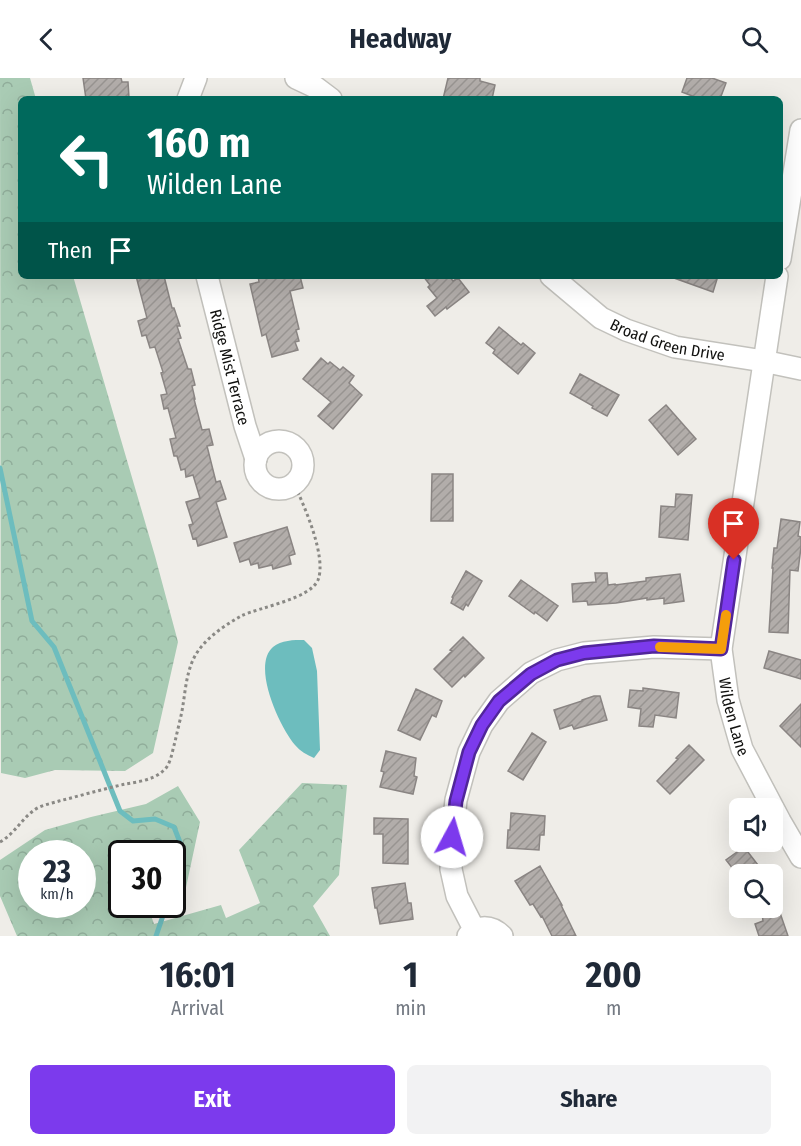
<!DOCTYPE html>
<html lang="en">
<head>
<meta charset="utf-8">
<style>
	:root { --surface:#fff; --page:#f2f2f3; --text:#1f2937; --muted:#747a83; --accent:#7c3aed }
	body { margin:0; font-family:"Fira Sans Condensed",sans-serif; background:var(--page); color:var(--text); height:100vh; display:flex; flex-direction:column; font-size:22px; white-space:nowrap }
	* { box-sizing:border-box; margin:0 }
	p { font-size:20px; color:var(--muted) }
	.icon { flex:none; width:33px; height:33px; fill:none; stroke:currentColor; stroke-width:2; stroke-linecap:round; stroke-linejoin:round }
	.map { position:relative; height:858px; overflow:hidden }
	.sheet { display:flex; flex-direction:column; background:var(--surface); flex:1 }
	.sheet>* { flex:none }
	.banner { position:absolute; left:18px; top:18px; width:765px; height:183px; border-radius:9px; box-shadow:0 6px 24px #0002; background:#00695c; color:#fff; overflow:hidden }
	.fabs { position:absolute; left:729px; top:720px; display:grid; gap:12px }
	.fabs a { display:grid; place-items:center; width:54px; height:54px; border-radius:9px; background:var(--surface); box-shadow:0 6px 24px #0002; font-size:30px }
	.speed { position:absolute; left:18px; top:762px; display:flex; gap:12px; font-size:30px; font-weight:700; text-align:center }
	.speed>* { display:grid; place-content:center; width:78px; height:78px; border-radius:50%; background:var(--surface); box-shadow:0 6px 24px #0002; line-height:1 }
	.speed small { font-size:15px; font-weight:400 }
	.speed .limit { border:3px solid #111; border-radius:9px; background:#fff; color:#111 }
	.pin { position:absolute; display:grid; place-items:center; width:51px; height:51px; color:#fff; margin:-62px -26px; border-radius:50% 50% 50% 0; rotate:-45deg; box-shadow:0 0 6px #0007 }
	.pin .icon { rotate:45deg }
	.me { position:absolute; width:66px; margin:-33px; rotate:6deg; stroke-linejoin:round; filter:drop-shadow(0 0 4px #0008) }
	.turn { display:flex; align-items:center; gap:21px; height:126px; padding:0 30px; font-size:27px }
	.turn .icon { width:78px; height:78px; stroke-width:2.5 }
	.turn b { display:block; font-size:42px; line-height:51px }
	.then { display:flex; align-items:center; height:57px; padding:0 30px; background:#0003; gap:12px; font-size:22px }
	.eta { display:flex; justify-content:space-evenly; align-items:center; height:102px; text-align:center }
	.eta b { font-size:36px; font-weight:700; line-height:42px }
	.action { display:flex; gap:12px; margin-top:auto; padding:12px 30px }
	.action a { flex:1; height:69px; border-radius:9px; background:var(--accent); color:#fff; font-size:24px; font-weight:700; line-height:69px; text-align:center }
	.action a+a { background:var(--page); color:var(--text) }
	header { display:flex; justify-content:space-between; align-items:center; height:78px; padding:0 30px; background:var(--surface); font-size:27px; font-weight:700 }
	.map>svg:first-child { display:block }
</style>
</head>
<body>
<header><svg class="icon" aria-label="back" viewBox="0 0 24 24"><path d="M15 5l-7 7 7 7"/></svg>Headway<svg class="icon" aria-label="search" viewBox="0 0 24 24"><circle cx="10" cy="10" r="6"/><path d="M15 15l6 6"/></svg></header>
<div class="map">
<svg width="801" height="858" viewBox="0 0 801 858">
	<defs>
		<pattern id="forest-crowns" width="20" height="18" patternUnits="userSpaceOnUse" patternTransform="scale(1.5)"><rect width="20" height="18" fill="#a9cbb4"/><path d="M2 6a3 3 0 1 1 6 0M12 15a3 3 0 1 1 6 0" fill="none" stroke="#90ad9a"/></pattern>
		<pattern id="building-hatch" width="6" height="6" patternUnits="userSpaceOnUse" patternTransform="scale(1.5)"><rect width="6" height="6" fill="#b2adaa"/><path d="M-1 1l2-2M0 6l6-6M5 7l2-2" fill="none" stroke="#989491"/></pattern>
	</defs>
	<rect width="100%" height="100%" fill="#efede8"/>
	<path fill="url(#forest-crowns)" fill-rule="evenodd" d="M 0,0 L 30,0 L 36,21 L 21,21 L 21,198 L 73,198 L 155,478 L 178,564 L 153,675 L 125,693 L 55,692 L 25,700 L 1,695 Z
		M 302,705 L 347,707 L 339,797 L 313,828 L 330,858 L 17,858 L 0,818 L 0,782 L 45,752 L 91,739 L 146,726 L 178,708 L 200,744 L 185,814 L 173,819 L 172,776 L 122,776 L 122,826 L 153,827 L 148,829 L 154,846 L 221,827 L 226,840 L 260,825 L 239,772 ZM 32,776 L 82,776 L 82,826 L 32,826 Z"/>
	<path fill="#6dbdbe" d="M 304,562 L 312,570 L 317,593 L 320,672 L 314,680 C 307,677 300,673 295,667 C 280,649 251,588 273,569 C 281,562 294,562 304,562 Z"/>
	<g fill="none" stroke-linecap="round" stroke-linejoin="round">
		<path stroke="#6dbdbe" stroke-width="5" d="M 0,390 L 32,543 L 54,569 L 120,733 L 133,743 L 155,741 L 174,749 L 183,772 L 172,812
			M 156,858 L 167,826"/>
	</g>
	<path fill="url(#building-hatch)" stroke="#8a8583" stroke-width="1.5" d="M 83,0 L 121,0 L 122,4 L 128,4 L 129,20 L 86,21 Z
		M 448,0 L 480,0 L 480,3 L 495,7 L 492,21 L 443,21 Z
		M 687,0 L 712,0 L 726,5 L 720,21 L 700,21 L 682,14 Z
		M 136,198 L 164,198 L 172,230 L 174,230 L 180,248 L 177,248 L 181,260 L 178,261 L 188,291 L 191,291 L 195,307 L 192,308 L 195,321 L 194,321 L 202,352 L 209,351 L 213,367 L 207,368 L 216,404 L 220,403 L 226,421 L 216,424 L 227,459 L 198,468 L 196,460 L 193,461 L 189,447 L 193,446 L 186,424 L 200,420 L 193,397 L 186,399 L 185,391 L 181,392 L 177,378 L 174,378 L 170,361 L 176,360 L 168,330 L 164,331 L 161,317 L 167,316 L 161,295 L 163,294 L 155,269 L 150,270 L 146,257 L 142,258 L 138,243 L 147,240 Z
		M 258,198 L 300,198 L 303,210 L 290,213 L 299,251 L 296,252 L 299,263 L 295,264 L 298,272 L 272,279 L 266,256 L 262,258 L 250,206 L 259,204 Z
		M 423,198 L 449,198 L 453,203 L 458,200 L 469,214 L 447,231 L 446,229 L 435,238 L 427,228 L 437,220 L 428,209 L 430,207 Z
		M 675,198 L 718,198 L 713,214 L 674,200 Z
		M 499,249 L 521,267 L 523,265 L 535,275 L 518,296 L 493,275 L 495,272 L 486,265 Z
		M 321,280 L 328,286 L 330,284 L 340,292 L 343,289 L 354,298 L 349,305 L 362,317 L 333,351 L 318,338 L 331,324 L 303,301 Z
		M 580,296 L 619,317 L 607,338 L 592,330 L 593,328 L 570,315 Z
		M 666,327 L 696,361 L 678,377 L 649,342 Z
		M 432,396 L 453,396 L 453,443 L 431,443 Z
		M 676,416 L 692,417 L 688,462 L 659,459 L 661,428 L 675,429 Z
		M 781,441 L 800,444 L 798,458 L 801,459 L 801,469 L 798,493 L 790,492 L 788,555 L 769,554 L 773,490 L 772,490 L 774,470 L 777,470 Z
		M 287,449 L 295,476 L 289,478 L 291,486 L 273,491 L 272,487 L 259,490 L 258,485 L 251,487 L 249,481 L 240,484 L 234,465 Z
		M 466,493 L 482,503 L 468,528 L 466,526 L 463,532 L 451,525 L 453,520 L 452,519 Z
		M 595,495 L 607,495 L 608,507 L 615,506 L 615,507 L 646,503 L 646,500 L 680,496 L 684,523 L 664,526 L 664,520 L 647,522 L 647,520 L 616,525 L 588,527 L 587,523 L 573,524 L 572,506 L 596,504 Z
		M 521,502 L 558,528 L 547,543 L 535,534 L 534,536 L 509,518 Z
		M 463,559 L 484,580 L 465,599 L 464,597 L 452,609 L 434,591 L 452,573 L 450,572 Z
		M 769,573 L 801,582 L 801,601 L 764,590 Z
		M 643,610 L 679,615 L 676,640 L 655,637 L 653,649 L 639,648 L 641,631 L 628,629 L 630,612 L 643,613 Z
		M 416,611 L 442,623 L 436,639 L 432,637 L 420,662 L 398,652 Z
		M 594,618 L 600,618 L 607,642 L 574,651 L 572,647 L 560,651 L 554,632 L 582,623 L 582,622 Z
		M 801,626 L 801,669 L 780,648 Z
		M 532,655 L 546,664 L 523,702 L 508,693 Z
		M 689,667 L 704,682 L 670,716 L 657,703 L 678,681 L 676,680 Z
		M 386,673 L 416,680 L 414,698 L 417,699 L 413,716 L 380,709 L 384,694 L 381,693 Z
		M 511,735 L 545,738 L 544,757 L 540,757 L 539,772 L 507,770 L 508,752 L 510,752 Z
		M 374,740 L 408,741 L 408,786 L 383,785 L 383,756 L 374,756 Z
		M 744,769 L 765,796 L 737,796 L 726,782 Z
		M 540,788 L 562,827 L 561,827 L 576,858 L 552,858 L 542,838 L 541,839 L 533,826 L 530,827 L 515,803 Z
		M 405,805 L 408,825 L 411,825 L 413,841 L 380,846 L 377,830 L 375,830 L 372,810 Z
		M 778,829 L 788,858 L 759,858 L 755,846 L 763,843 L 762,835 Z"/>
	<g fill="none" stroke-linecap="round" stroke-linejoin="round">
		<defs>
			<g id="minor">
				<path d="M 296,0 L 315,9 L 331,21"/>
				<path d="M 188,21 L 196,0"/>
				<path d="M 780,181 L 801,52"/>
				<path id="s1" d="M 207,198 L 245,348 L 256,381"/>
				<path id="s2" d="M 551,198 L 601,240 L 626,252 L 675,269 L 763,283 L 801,291"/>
				<path id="s3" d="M 777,198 L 721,571 L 728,622 L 742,671 L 780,743 L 801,779"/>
				<circle cx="279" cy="387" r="24"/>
				<path d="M 474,851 L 457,818 L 451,791 L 452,759 L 456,722 L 469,674 L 482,647 L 499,623 L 531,595 L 557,582 L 584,575 L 654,569 L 721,571"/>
				<path d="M 468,858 C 478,847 491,847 502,858"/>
			</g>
		</defs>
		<use href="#minor" stroke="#c2c1bc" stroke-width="24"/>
		<path stroke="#8a8985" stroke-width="3" stroke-dasharray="3 3" stroke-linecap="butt" d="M 0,764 C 14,756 21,742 33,733 C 40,727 50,726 59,723 C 79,718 100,712 121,707 C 135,704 152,703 163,693 C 171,687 172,673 175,664 C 177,654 180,643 182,633 C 186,611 186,586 202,568 C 212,556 227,546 241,538 C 260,529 310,521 318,502 C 327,479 304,427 294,406"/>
		<use href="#minor" stroke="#fff" stroke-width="21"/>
	</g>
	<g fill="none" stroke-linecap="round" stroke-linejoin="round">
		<defs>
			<path id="route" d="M 452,759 L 456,723 L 469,674 L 482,647 L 499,623 L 531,596 L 557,582 L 584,575 L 654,568 L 721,571 L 734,482"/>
		</defs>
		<use href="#route" stroke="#51269a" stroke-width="15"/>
		<use href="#route" stroke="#7c3aed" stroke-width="10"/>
		<path stroke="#f59e0b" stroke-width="10" d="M 660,569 L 721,571 L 726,537"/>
	</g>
	<g text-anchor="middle" stroke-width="5" stroke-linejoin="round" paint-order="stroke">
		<g font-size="16" fill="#10100e" stroke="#fff">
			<text dy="6" stroke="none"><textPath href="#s2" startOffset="136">Broad Green Drive</textPath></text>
			<text dy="6" stroke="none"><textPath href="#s1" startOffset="94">Ridge Mist Terrace</textPath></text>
			<text dy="6" stroke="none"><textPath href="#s3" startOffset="446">Wilden Lane</textPath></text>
		</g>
	</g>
</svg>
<div class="fabs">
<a><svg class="icon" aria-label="sound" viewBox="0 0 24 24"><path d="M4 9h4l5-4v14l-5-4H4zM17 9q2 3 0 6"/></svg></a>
<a><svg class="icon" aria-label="search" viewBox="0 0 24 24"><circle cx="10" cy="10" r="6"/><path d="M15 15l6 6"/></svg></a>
</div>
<div class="speed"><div>23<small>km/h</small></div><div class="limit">30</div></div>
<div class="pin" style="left:734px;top:482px;background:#d93025"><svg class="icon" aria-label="arrive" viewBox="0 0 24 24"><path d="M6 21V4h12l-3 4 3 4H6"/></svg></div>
<svg class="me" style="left:452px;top:759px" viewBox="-20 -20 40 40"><circle r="19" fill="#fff"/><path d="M0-13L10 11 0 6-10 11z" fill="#7c3aed"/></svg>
<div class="banner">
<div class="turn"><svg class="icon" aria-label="left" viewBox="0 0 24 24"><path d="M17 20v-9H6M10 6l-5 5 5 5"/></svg><div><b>160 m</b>Wilden Lane</div></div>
<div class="then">Then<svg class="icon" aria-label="arrive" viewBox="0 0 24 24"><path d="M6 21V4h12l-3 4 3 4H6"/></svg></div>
</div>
</div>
<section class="sheet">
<div class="eta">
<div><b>16:01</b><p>Arrival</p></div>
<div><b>1</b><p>min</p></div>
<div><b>200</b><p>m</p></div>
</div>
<div class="action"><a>Exit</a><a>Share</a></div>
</section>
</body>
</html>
